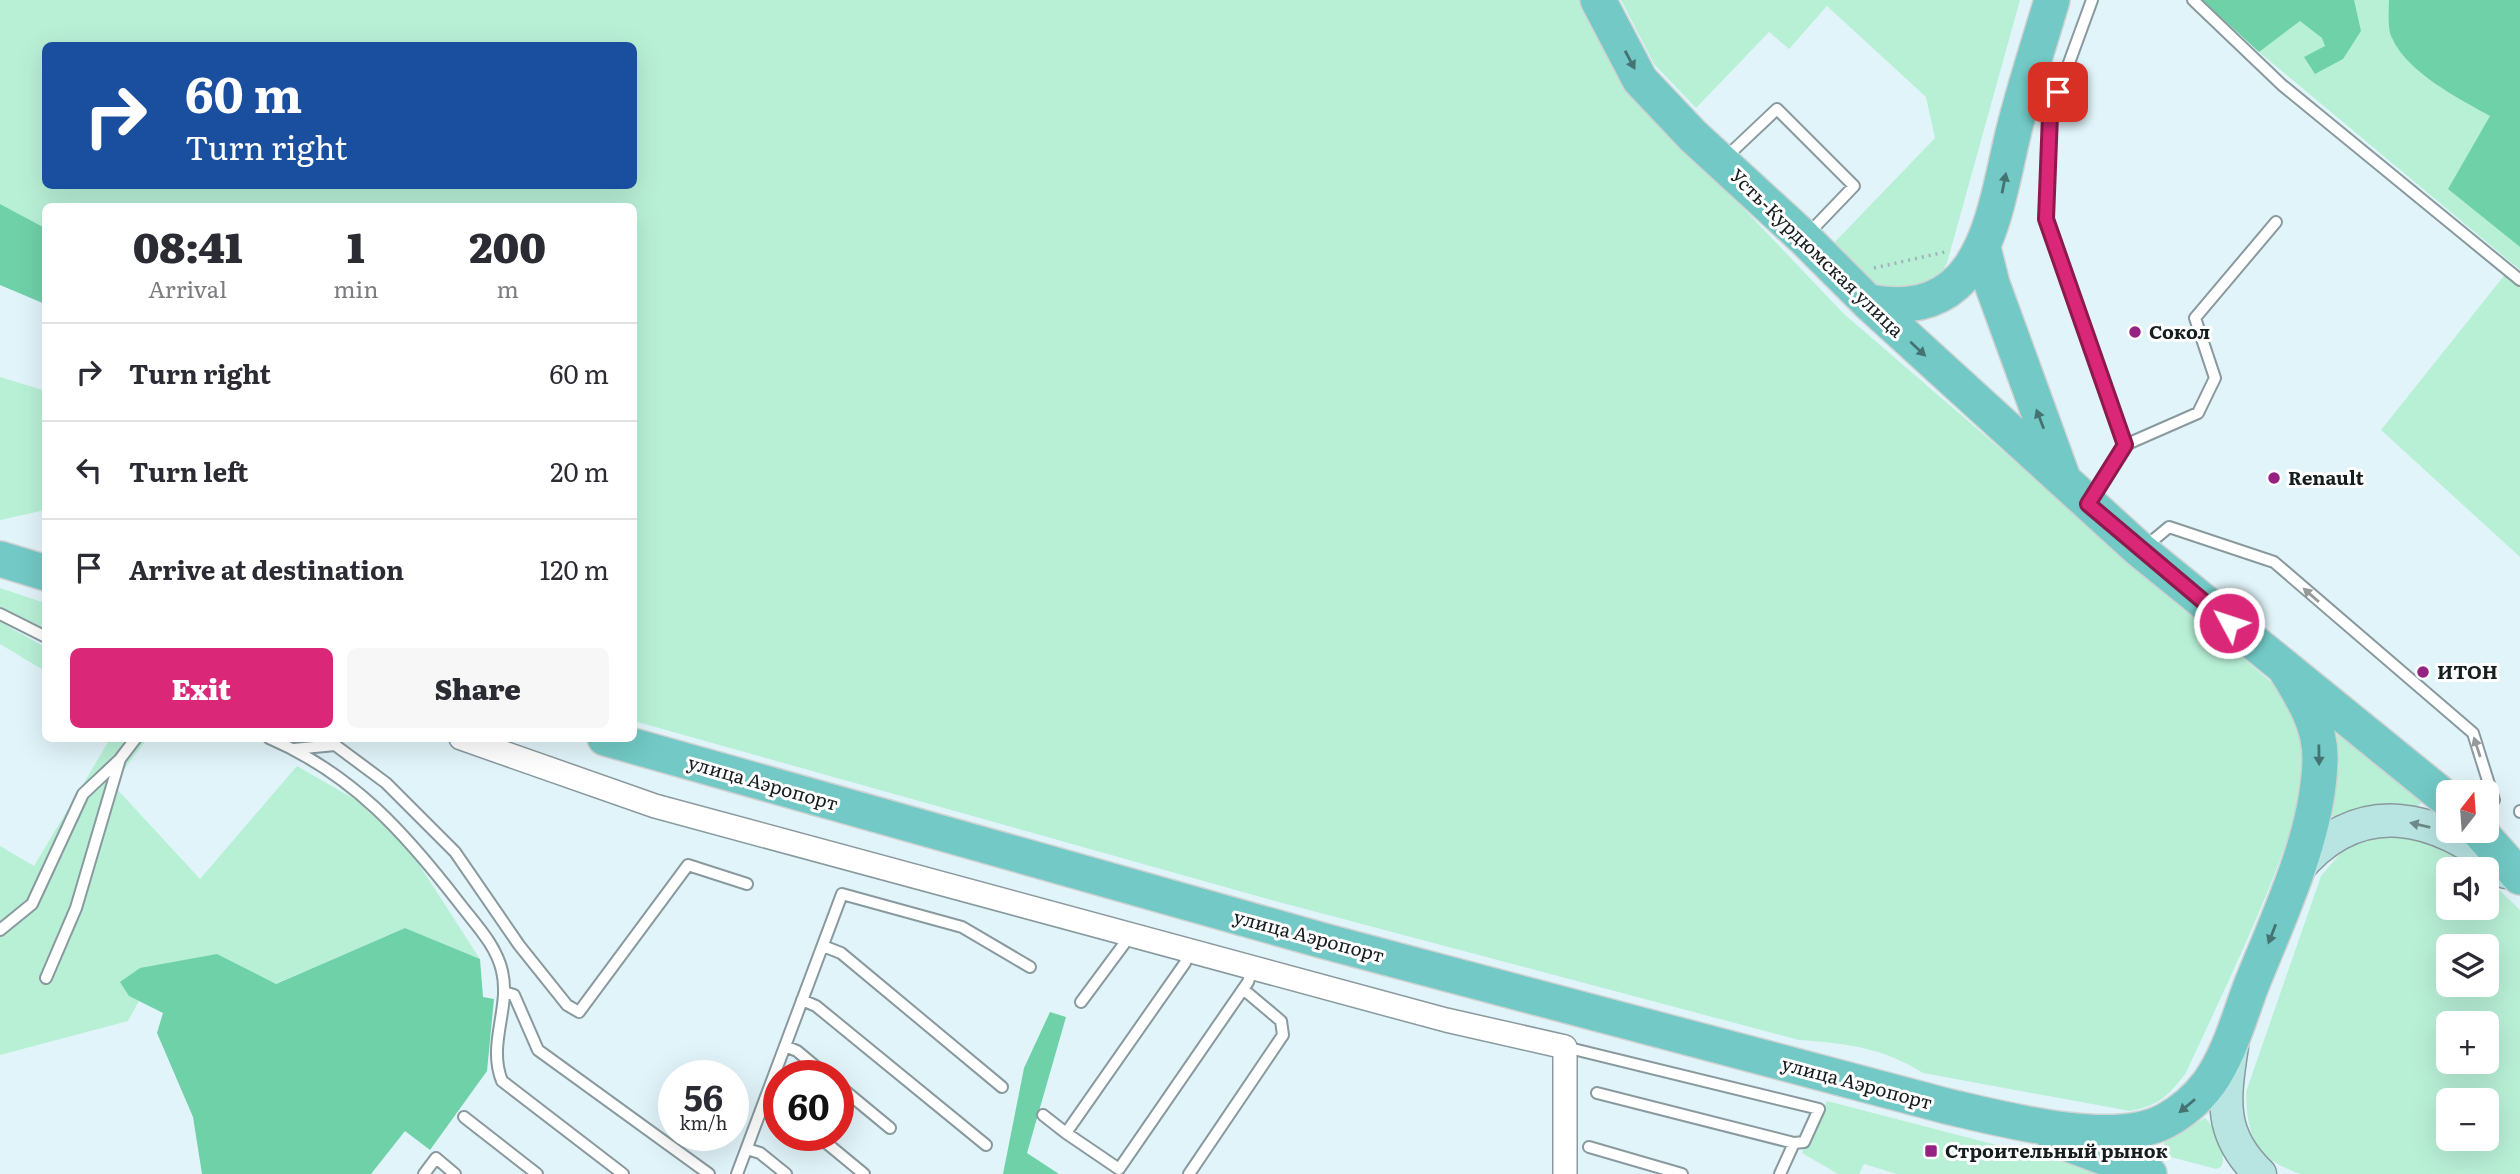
<!DOCTYPE html>
<html lang="en">
<head>
<meta charset="utf-8">
<style>
	:root { --surface:#fff; --page:#f7f7f7; --text:#2b2b33; --muted:#7c7c81; --line:#e1e1e2; --accent:#db2777 }
	body { margin:0; font-family:Literata,serif; background:var(--page); color:var(--text); height:100vh; display:flex; flex-direction:column; font-size:26px; white-space:nowrap }
	* { box-sizing:border-box; margin:0 }
	p { font-size:23px; color:var(--muted) }
	.icon { flex:none; width:38px; height:38px; fill:none; stroke:currentColor; stroke-width:2; stroke-linecap:round; stroke-linejoin:round }
	.map { position:relative; flex:1; overflow:hidden }
	.panel { position:absolute; left:42px; top:203px; width:595px; height:539px; display:flex; flex-direction:column; background:var(--surface); border-radius:10px; box-shadow:0 7px 28px #0002 }
	.panel>* { flex:none }
	.top-card { position:absolute; left:42px; top:42px; width:595px; height:147px; border-radius:10px; box-shadow:0 7px 28px #0002; background:#1a4fa0; color:#fff; overflow:hidden }
	.needle { width:46px; rotate:17deg }
	.buttons { position:absolute; left:2436px; top:780px; display:grid; gap:14px }
	.buttons a { display:grid; place-items:center; width:63px; height:63px; border-radius:10px; background:var(--surface); box-shadow:0 7px 28px #0002; font-size:35px }
	.speed { position:absolute; left:658px; top:1060px; display:flex; gap:14px; font-size:35px; font-weight:700; text-align:center }
	.speed>* { display:grid; place-content:center; width:91px; height:91px; border-radius:50%; background:var(--surface); box-shadow:0 7px 28px #0002; line-height:1 }
	.speed small { font-size:18px; font-weight:400 }
	.speed .limit { border:10px solid #d22; background:#fff; color:#111 }
	.pin { position:absolute; display:grid; place-items:center; width:60px; height:60px; color:#fff; margin:-30px; border-radius:14px; box-shadow:0 4px 10px #0006 }
	.me { position:absolute; width:77px; margin:-38px; rotate:310deg; stroke-linejoin:round; filter:drop-shadow(0 0 5px #0008) }
	.turn { display:flex; align-items:center; gap:24px; height:147px; padding:0 28px; font-size:32px }
	.turn .icon { width:91px; height:91px; stroke-width:2.5 }
	.turn b { display:block; font-size:49px; line-height:60px }
	.eta { display:flex; justify-content:space-evenly; align-items:center; height:119px; text-align:center }
	.eta b { font-size:42px; font-weight:800; line-height:49px }
	.primary-button { display:flex; gap:14px; margin-top:auto; padding:14px 28px }
	.primary-button a { flex:1; height:80px; border-radius:10px; background:var(--accent); color:#fff; font-size:28px; font-weight:800; line-height:80px; text-align:center }
	.primary-button a+a { background:var(--page); color:var(--text) }
	ul { padding:0; list-style:none }
	li { display:flex; align-items:center; gap:21px; height:98px; padding:0 28px; border-top:2px solid var(--line) }
	li div { flex:1 }
	li b { display:block; font-size:26px }
	li em { font-style:normal }
	.map>svg:first-child { display:block }
</style>
</head>
<body>
<div class="map">
<svg width="2520" height="1174" viewBox="0 0 2520 1174">
	<rect width="100%" height="100%" fill="#e1f4f9"/>
	<path fill="#b8f0d6" fill-rule="evenodd" d="M 0,0 L 1583,0 L 1626,85 L 1844,314 L 2286,695 C 2292,708 2304,724 2307,739 C 2320,800 2215,1008 2186,1073 C 2167,1097 2160,1105 2130,1111 L 1923,1073 C 1884,1048 1845,1043 1799,1040 L 1275,901 L 634,721 L 634,206 L 46,206 L 45,228 L 0,204 ZM 46,46 L 634,46 L 634,186 L 46,186 Z
		M 1621,0 L 2020,0 L 1947,263 L 1939,278 L 1928,289 L 1884,290 L 1832,245 L 1935,138 L 1926,97 L 1827,6 L 1789,49 L 1769,32 L 1696,108 L 1654,64 Z
		M 2252,0 L 2520,0 L 2520,270 L 2259,52 Z
		M 2507,272 L 2520,277 L 2520,557 L 2381,430 Z
		M 0,377 L 46,391 L 45,510 L 0,520 Z
		M 0,588 L 45,603 L 45,629 L 0,607 Z
		M 0,622 L 45,647 L 45,671 L 0,644 Z
		M 2339,731 L 2422,793 L 2422,802 L 2416,808 L 2377,805 L 2339,819 L 2332,816 L 2330,810 L 2339,766 L 2336,739 Z
		M 110,739 L 147,739 L 122,772 L 116,788 L 200,879 L 297,766 L 356,800 L 409,849 L 480,959 L 405,928 L 275,984 L 217,954 L 129,996 L 139,1001 L 128,1021 L 0,1055 L 0,846 L 34,866 Z
		M 2384,833 L 2431,838 L 2478,870 L 2448,870 L 2448,908 L 2487,908 L 2487,878 L 2520,910 L 2520,1174 L 2301,1174 C 2256,1159 2247,1139 2246,1092 L 2321,876 L 2344,849 ZM 2448,947 L 2487,947 L 2487,985 L 2448,985 ZM 2448,1024 L 2487,1024 L 2487,1062 L 2448,1062 ZM 2448,1101 L 2487,1101 L 2487,1139 L 2448,1139 Z
		M 1827,1101 L 2108,1174 L 1897,1174 L 1864,1164 L 1859,1174 L 1838,1174 L 1802,1153 Z
		M 2205,1118 C 2215,1126 2228,1156 2221,1167 L 2216,1169 L 2163,1155 L 2164,1142 Z"/>
	<path fill="#6fd1a8" d="M 2202,0 L 2354,0 L 2361,31 L 2343,59 L 2315,74 L 2304,57 L 2325,46 L 2322,38 L 2300,21 L 2259,52 Z
		M 2389,0 L 2520,0 L 2520,247 L 2448,189 L 2490,116 C 2458,98 2408,73 2392,38 C 2387,28 2389,11 2389,0 Z
		M 0,204 L 45,228 L 45,304 L 0,285 Z
		M 405,928 L 480,959 L 483,997 L 494,999 L 487,1071 L 430,1150 L 405,1131 L 371,1174 L 202,1174 L 193,1117 L 157,1033 L 163,1013 L 129,996 L 120,982 L 140,968 L 217,954 L 276,984 Z
		M 1050,1012 L 1066,1017 L 1027,1153 L 1059,1174 L 1003,1174 L 1024,1068 Z"/>
	<g fill="none" stroke-linecap="round" stroke-linejoin="round">
		<defs>
			<path id="lane" d="M 2092,0 L 2050,115 L 2046,219 L 2125,445
				M 2193,0 L 2282,85 L 2520,280
				M 1723,160 L 1777,109 L 1854,186 L 1807,235
				M 2091,499 L 2125,445 L 2198,413 L 2215,378 L 2195,318 L 2276,222
				M 2145,547 L 2169,527 L 2274,562 L 2473,733 L 2494,800 L 2487,810
				M 0,614 L 46,637
				M 269,738 C 353,774 406,834 460,904 C 476,925 496,945 502,971 C 511,1008 487,1044 502,1081 L 623,1174
				M 294,749 L 335,745 L 386,783 L 455,852 L 519,945 L 567,1005 L 579,1012 L 688,865 L 747,884
				M 2520,811 L 2520,812
				M 0,930 L 32,904 L 83,794 L 118,761
				M 823,946 L 841,953 L 1002,1087
				M 1188,950 L 1185,963 L 1066,1133 L 1119,1169 L 1248,982 L 1253,967
				M 46,978 L 76,908 L 120,759 L 136,738
				M 504,992 L 514,995 L 538,1050 L 709,1174
				M 802,1000 L 816,1006 L 986,1145
				M 1081,1002 L 1124,944 L 1126,933
				M 785,1046 L 797,1051 L 827,1076
				M 1565,1047 L 1819,1109 L 1804,1142 L 1794,1143 L 1780,1174
				M 838,1085 L 890,1128
				M 1597,1093 L 1794,1143
				M 765,1099 L 779,1104
				M 1043,1115 L 1066,1133
				M 464,1117 L 537,1174
				M 818,1136 L 864,1174
				M 1589,1147 L 1682,1174
				M 747,1149 L 760,1153 L 786,1174
				M 424,1174 L 436,1158 L 455,1174
				M 737,1174 L 842,894 L 962,927 L 1030,967
				M 1189,1174 L 1283,1035 L 1281,1021 L 1243,989"/>
			<path id="street" d="M 461,738 L 655,806 L 1446,1020 L 1565,1047 L 1565,1174"/>
			<path id="secondary" d="M 2296,871 C 2359,794 2437,814 2506,872
				M 2232,1046 C 2224,1099 2218,1134 2260,1174"/>
			<path id="primary" d="M 1598,0 L 1640,80 L 1693,136 L 1804,238 L 1868,302 L 2140,550 L 2448,800
				M 1983,248 L 1992,284 L 2062,476
				M 1868,302 C 1984,323 1993,218 2013,134 C 2024,89 2039,44 2052,0
				M 0,559 L 46,573
				M 605,738 L 1324,941 L 1946,1106 C 2002,1119 2112,1149 2165,1121 C 2182,1112 2197,1099 2209,1083 C 2229,1055 2239,1018 2251,986 C 2279,916 2319,834 2320,758 C 2320,724 2303,698 2286,670
				M 2479,831 L 2520,877
				M 2055,1139 L 2149,1174"/>
		</defs>
		<use href="#lane" stroke="#899a9f" stroke-width="14"/>
		<use href="#street" stroke="#899a9f" stroke-width="26"/>
		<use href="#secondary" stroke="#899a9f" stroke-width="35"/>
		<use href="#primary" stroke="#d0d2d2" stroke-width="38"/>
		<path stroke="#a2b2b6" stroke-width="3.5" stroke-dasharray="2 5" stroke-linecap="butt" d="M 1874,268 L 1945,252"/>
		<use href="#lane" stroke="#fff" stroke-width="10"/>
		<use href="#street" stroke="#fff" stroke-width="23"/>
		<use href="#secondary" stroke="#b8e4e2" stroke-width="32"/>
		<use href="#primary" stroke="#72c9c5" stroke-width="35"/>
	</g>
	<defs><path id="oneway-solid" d="M-6-.8H1V-3.2L6.5 0L1 3.2V.8H-6Z" transform="scale(1.75)"/></defs>
	<g fill="#447372">
		<use href="#oneway-solid" transform="translate(1630 60) rotate(62)"/>
		<use href="#oneway-solid" transform="translate(2004 183) rotate(-79)"/>
		<use href="#oneway-solid" transform="translate(1918 349) rotate(43)"/>
		<use href="#oneway-solid" transform="translate(2040 419) rotate(-111)"/>
		<use href="#oneway-solid" transform="translate(2319 755) rotate(89)"/>
		<use href="#oneway-solid" transform="translate(2272 934) rotate(111)"/>
		<use href="#oneway-solid" transform="translate(2187 1106) rotate(140)"/>
	</g>
	<g fill="#96999a">
		<use href="#oneway-solid" transform="translate(2311 595) rotate(-139)"/>
		<use href="#oneway-solid" transform="translate(2477 747) rotate(-108)"/>
	</g>
	<use fill="#6f8a8a" href="#oneway-solid" transform="translate(2420 825) rotate(-167)"/>
	<g fill="none" stroke-linecap="round" stroke-linejoin="round">
		<defs>
			<path id="route" d="M 2058,92 L 2050,115 L 2046,219 L 2125,445 L 2088,504 L 2229,623"/>
		</defs>
		<use href="#route" stroke="#8e194d" stroke-width="18"/>
		<use href="#route" stroke="#db2777" stroke-width="12"/>
	</g>
	<g fill="#962381" stroke="#fefefe" stroke-width="2.5">
		<circle cx="2135" cy="332" r="7"/>
		<circle cx="2274" cy="478" r="7"/>
		<circle cx="2423" cy="672" r="7"/>
		<rect x="1924" y="1144" width="14" height="14" rx="3.5"/>
	</g>
	<g text-anchor="middle" stroke-width="6" stroke-linejoin="round" paint-order="stroke">
		<g font-size="19" fill="#161d1f" stroke="#fefefe">
			<text transform="translate(1817 253) rotate(44)" y="7">Усть-Курдюмская улица</text>
			<text transform="translate(763 783) rotate(16)" y="7">улица Аэропорт</text>
			<text transform="translate(1309 936) rotate(15)" y="7">улица Аэропорт</text>
			<text transform="translate(1857 1083) rotate(15)" y="7">улица Аэропорт</text>
		</g>
		<g font-size="19" font-weight="bold" fill="#161d1f" stroke="#fefefe" text-anchor="start">
			<text x="2149" y="339">Сокол</text>
			<text x="2288" y="485">Renault</text>
			<text x="2437" y="679">ИТОН</text>
			<text x="1945" y="1158">Строительный рынок</text>
		</g>
	</g>
</svg>
<div class="buttons">
<a><svg class="needle" viewBox="-14 -14 28 28"><path d="M0-13l5 13h-10z" fill="#e53935"/><path d="M0 13l5-13h-10z" fill="#7c7c81"/></svg></a>
<a><svg class="icon" aria-label="sound" viewBox="0 0 24 24"><path d="M4 9h4l5-4v14l-5-4H4zM17 9q2 3 0 6"/></svg></a>
<a><svg class="icon" aria-label="layers" viewBox="0 0 24 24"><path d="M12 4l9 5-9 5-9-5zM3 14l9 5 9-5"/></svg></a>
<a>+</a>
<a>−</a>
</div>
<div class="speed"><div>56<small>km/h</small></div><div class="limit">60</div></div>
<div class="pin" style="left:2058px;top:92px;background:#d93025"><svg class="icon" aria-label="arrive" viewBox="0 0 24 24"><path d="M6 21V4h12l-3 4 3 4H6"/></svg></div>
<svg class="me" style="left:2229px;top:623px" viewBox="-20 -20 40 40"><circle r="17" fill="#db2777" stroke="#fff" stroke-width="3"/><path d="M0-11L8 9 0 5-8 9z" fill="#fff"/></svg>
<div class="top-card">
<div class="turn"><svg class="icon" aria-label="right" viewBox="0 0 24 24"><path d="M7 20v-9h11M14 6l5 5-5 5"/></svg><div><b>60 m</b>Turn right</div></div>
</div>
<section class="panel">
<div class="eta">
<div><b>08:41</b><p>Arrival</p></div>
<div><b>1</b><p>min</p></div>
<div><b>200</b><p>m</p></div>
</div>
<ul>
<li><svg class="icon" aria-label="right" viewBox="0 0 24 24"><path d="M7 20v-9h11M14 6l5 5-5 5"/></svg><div><b>Turn right</b></div><em>60 m</em></li>
<li><svg class="icon" aria-label="left" viewBox="0 0 24 24"><path d="M17 20v-9H6M10 6l-5 5 5 5"/></svg><div><b>Turn left</b></div><em>20 m</em></li>
<li><svg class="icon" aria-label="arrive" viewBox="0 0 24 24"><path d="M6 21V4h12l-3 4 3 4H6"/></svg><div><b>Arrive at destination</b></div><em>120 m</em></li>
</ul>
<div class="primary-button"><a>Exit</a><a>Share</a></div>
</section>
</div>
</body>
</html>
